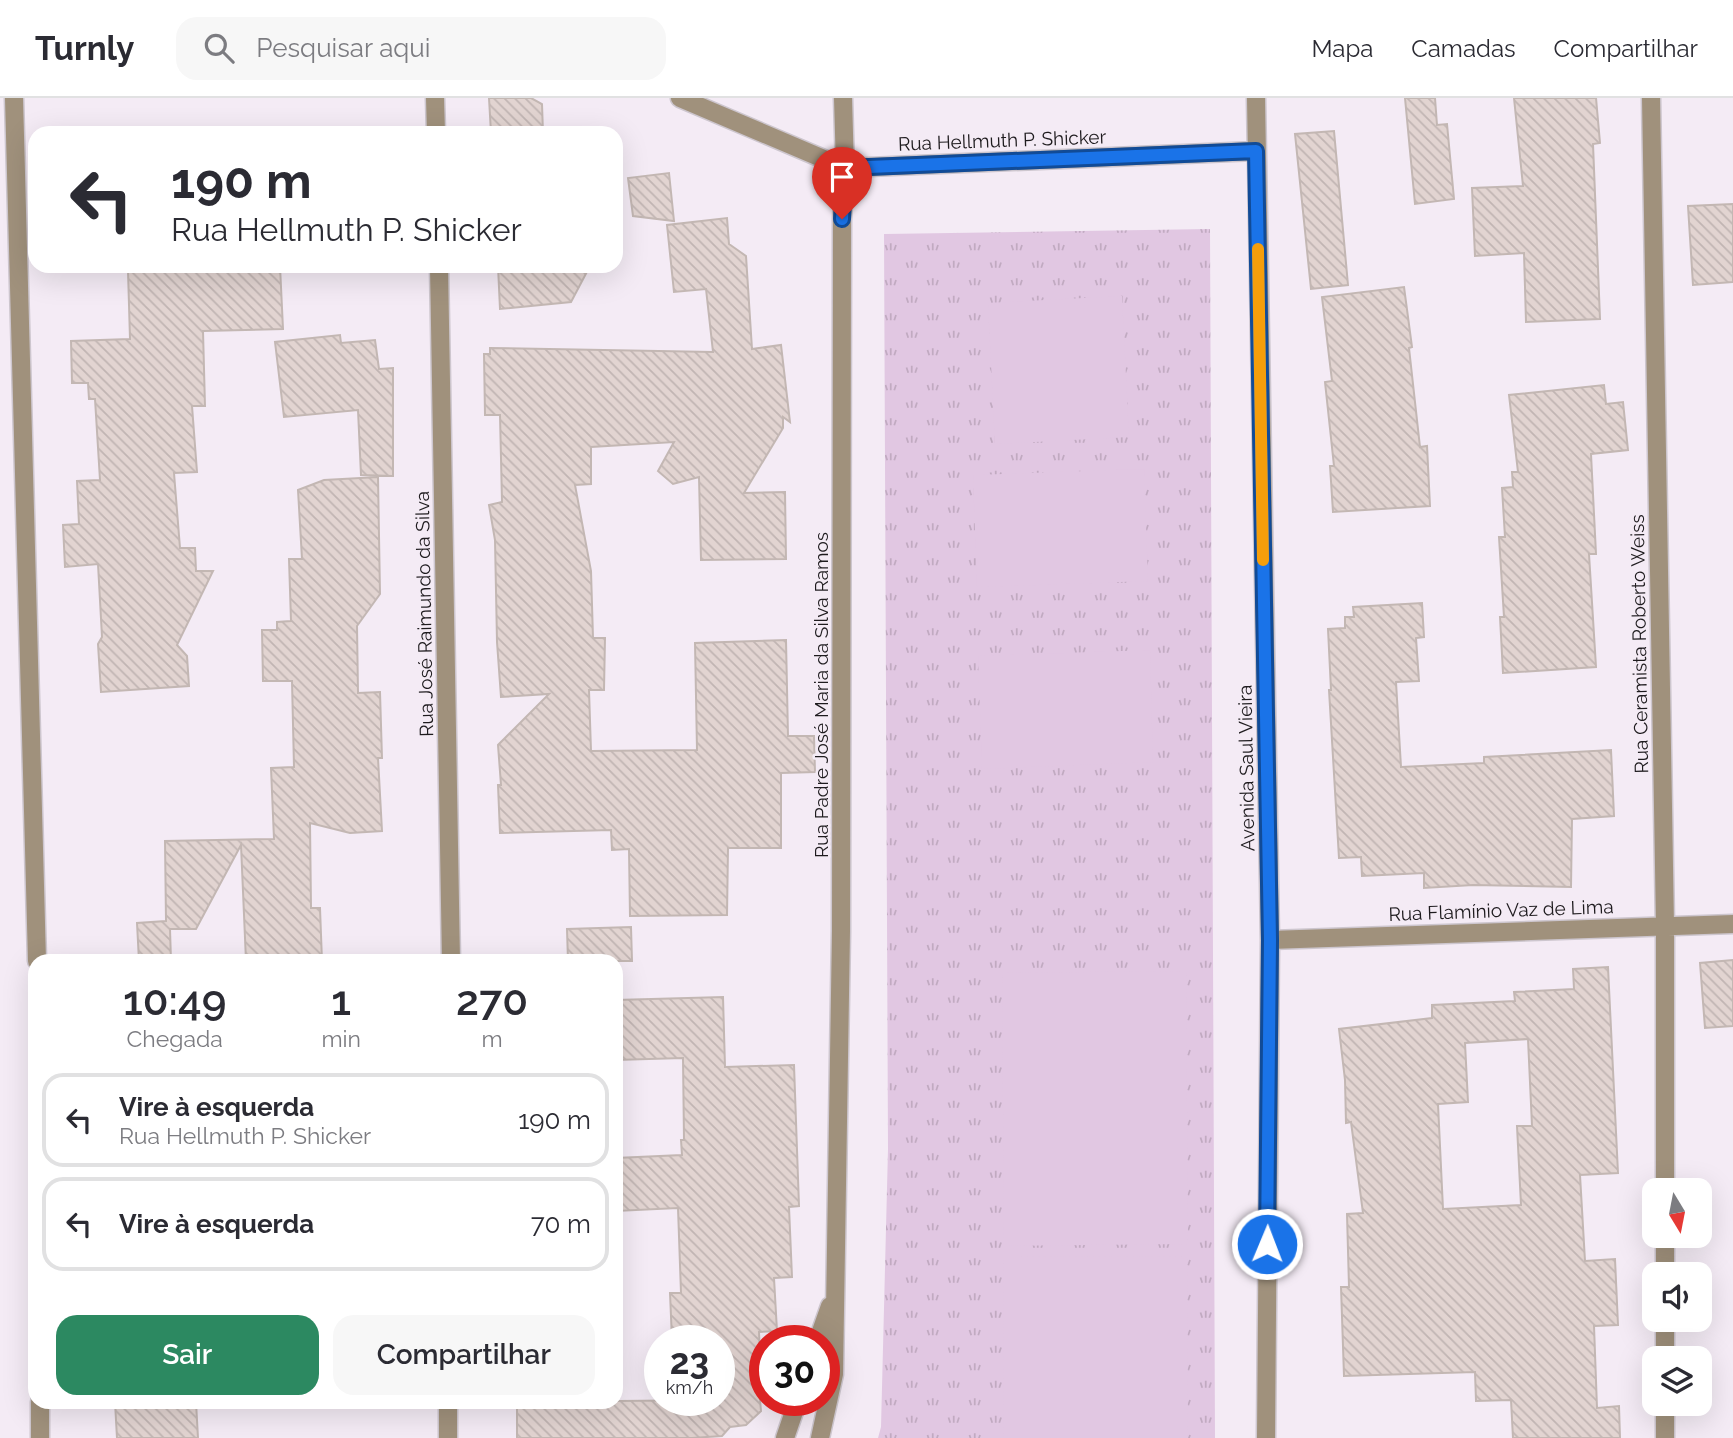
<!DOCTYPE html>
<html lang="pt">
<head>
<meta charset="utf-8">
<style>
	:root { --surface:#fff; --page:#f7f7f7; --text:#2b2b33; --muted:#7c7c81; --line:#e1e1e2; --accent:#2c8961 }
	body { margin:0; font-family:Raleway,sans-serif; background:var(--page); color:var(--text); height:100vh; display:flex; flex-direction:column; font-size:26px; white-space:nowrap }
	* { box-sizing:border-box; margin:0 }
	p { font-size:23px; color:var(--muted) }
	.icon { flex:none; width:38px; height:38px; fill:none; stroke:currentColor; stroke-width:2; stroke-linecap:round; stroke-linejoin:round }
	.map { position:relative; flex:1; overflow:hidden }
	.drawer { position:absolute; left:28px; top:856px; width:595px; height:455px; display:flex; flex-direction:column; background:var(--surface); border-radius:21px; box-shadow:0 7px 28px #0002 }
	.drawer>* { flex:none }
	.guide { position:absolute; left:28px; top:28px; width:595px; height:147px; border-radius:21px; box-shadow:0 7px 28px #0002; background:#fff; color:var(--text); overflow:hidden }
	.needle { width:46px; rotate:170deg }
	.buttons { position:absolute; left:1642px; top:1080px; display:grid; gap:14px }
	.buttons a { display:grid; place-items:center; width:70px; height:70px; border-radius:14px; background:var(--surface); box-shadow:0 7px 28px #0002; font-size:35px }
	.speed { position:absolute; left:644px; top:1227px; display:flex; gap:14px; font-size:35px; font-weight:700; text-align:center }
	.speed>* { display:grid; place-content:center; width:91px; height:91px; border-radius:50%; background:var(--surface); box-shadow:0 7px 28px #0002; line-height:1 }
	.speed small { font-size:18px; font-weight:400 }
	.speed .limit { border:10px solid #d22; background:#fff; color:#111 }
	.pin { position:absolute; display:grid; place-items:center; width:60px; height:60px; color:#fff; margin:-72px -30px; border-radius:50% 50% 50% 0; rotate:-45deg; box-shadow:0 0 7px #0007 }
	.pin .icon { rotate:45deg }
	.me { position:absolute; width:77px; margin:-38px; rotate:1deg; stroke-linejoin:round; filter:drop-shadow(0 0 5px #0008) }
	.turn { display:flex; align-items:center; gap:24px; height:147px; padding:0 28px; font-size:32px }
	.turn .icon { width:91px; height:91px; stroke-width:2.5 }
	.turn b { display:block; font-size:49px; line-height:60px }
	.eta { display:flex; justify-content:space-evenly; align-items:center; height:119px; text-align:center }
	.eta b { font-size:42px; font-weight:600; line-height:49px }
	.button { display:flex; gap:14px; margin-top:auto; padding:14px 28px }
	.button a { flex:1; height:80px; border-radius:21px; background:var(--accent); color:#fff; font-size:28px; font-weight:600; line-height:80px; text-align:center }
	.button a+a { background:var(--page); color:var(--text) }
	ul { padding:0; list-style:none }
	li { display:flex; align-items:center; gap:21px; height:94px; margin:0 14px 10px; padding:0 14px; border:4px solid var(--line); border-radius:21px }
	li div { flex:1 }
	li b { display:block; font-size:26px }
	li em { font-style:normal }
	header { display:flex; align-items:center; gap:42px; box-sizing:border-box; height:98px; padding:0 35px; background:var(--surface); border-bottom:2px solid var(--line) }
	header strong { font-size:33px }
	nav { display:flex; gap:38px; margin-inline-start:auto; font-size:24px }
	.search { width:490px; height:63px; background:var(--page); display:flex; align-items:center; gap:18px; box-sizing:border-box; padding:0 24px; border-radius:21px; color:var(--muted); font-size:26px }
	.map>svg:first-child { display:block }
</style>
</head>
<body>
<header>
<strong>Turnly</strong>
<div class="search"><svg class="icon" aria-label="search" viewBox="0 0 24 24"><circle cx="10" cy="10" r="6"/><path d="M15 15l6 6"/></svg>Pesquisar aqui</div>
<nav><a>Mapa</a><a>Camadas</a><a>Compartilhar</a></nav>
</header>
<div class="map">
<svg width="1733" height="1340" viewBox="0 0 1733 1340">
	<defs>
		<pattern id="park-tufts" width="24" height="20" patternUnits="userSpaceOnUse" patternTransform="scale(1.75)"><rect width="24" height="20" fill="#e1c7e2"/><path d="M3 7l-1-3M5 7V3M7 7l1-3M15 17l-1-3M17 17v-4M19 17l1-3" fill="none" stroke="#c1aac1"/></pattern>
		<pattern id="building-back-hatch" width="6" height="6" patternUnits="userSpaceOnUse" patternTransform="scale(1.75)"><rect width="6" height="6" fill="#e2d4d1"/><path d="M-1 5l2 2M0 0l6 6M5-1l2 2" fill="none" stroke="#c1b5b3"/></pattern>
	</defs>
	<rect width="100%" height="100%" fill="#f4ebf5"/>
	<path fill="url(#park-tufts)" d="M 1210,131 L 1215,1340 L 878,1340 L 881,1329 L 888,1051 L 884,136 Z"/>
	<path fill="#e1c7e2" d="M 1122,198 L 1129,339 L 995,346 L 988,205 Z
		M 1144,371 L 1148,483 L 977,489 L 973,377 Z
		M 1150,552 L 1153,664 L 982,671 L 978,558 Z
		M 1186,873 L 1188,1146 L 1004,1148 L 1002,875 Z
		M 1187,1158 L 1188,1340 L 1004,1340 L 1003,1159 Z"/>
	<path fill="url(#building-back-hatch)" stroke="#c3b7b3" stroke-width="2" fill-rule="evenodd" d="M 489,0 L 531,0 L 542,6 L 543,35 L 491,35 Z
		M 1405,0 L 1435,0 L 1437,27 L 1447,26 L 1454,101 L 1415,106 Z
		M 1514,0 L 1596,0 L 1600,45 L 1593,46 L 1600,221 L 1526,224 L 1524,155 L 1475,158 L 1472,90 L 1523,88 Z
		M 1334,33 L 1348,187 L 1311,191 L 1295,36 Z
		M 669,75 L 674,123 L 633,118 L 628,80 Z
		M 1733,106 L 1733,184 L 1693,187 L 1688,108 Z
		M 727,120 L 729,146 L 746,158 L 752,251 L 781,247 L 790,324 L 783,319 L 783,330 L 744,395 L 785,394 L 786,461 L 701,462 L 699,379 L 673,386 L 658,373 L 674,344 L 591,349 L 591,386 L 575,387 L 591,473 L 593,540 L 605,540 L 604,592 L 589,592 L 591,653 L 697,652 L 695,545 L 786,542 L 788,638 L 814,638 L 815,674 L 781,675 L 781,750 L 728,750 L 727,817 L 630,818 L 629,751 L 612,752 L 611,732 L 500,735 L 498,687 L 501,687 L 498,647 L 549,596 L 501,599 L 497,544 L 495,442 L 489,407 L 502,404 L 500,317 L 485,317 L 484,256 L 490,256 L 490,250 L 713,254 L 706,191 L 674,194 L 667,127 Z
		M 280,168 L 283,231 L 203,233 L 205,308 L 192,308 L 197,374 L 174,375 L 180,450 L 195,450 L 196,473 L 213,473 L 177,547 L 187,558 L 189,588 L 101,594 L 98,546 L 102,539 L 98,466 L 65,469 L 63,427 L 79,426 L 77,383 L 100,382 L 95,301 L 89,301 L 88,285 L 72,285 L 71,243 L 130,241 L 128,173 Z
		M 498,168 L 590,168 L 571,204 L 500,211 Z
		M 1404,189 L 1412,249 L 1409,250 L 1420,349 L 1427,348 L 1430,408 L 1333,414 L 1330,368 L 1334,368 L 1325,284 L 1332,283 L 1322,199 Z
		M 340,237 L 341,245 L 375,242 L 379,271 L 393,270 L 393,378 L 361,377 L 358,312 L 284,319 L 275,244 Z
		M 1604,287 L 1606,306 L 1623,304 L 1628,352 L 1591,356 L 1596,456 L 1589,456 L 1596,569 L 1503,575 L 1500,519 L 1504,519 L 1499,439 L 1505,439 L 1502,390 L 1513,389 L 1512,374 L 1518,374 L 1509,297 Z
		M 378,379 L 380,496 L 357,528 L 358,595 L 380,594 L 382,660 L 378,660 L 382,733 L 350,735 L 310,725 L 311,810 L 320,810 L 322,863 L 246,863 L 241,747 L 196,831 L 170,831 L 171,863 L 139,863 L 137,825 L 166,823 L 165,743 L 274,741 L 271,670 L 294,669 L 292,583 L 263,583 L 262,532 L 277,532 L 277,524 L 291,523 L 289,461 L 302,461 L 298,392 L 324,382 Z
		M 1422,505 L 1424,539 L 1416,540 L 1419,583 L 1396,584 L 1401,669 L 1484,665 L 1484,659 L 1611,652 L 1614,718 L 1572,721 L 1571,789 L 1473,787 L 1424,790 L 1424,775 L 1362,778 L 1361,759 L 1339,760 L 1329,592 L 1331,592 L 1328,531 L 1345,530 L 1345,519 L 1354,519 L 1353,509 Z
		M 631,829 L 632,863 L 568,863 L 567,831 Z
		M 1733,862 L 1733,928 L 1705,930 L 1700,865 Z
		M 1608,869 L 1618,1075 L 1580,1077 L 1585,1163 L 1615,1161 L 1618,1227 L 1594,1228 L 1597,1310 L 1619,1308 L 1620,1340 L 1513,1340 L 1511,1302 L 1476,1303 L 1475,1274 L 1344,1278 L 1341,1189 L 1349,1189 L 1347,1116 L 1363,1115 L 1351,1024 L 1346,1025 L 1345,982 L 1339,931 L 1432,920 L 1432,907 L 1515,903 L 1514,894 L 1574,891 L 1573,871 ZM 1528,941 L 1532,1028 L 1517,1028 L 1521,1107 L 1443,1111 L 1438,1006 L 1468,1004 L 1465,945 Z
		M 723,899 L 725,969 L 794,967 L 799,1108 L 789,1109 L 792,1179 L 774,1180 L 777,1233 L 759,1234 L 760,1257 L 756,1257 L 761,1313 L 746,1327 L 730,1329 L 722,1338 L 692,1340 L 517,1340 L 517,1304 L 719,1302 L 719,1242 L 672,1242 L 670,1195 L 681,1195 L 678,1110 L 616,1113 L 616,1060 L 682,1057 L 681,1042 L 684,1042 L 683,960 L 616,962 L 616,902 Z
		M 115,1304 L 196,1304 L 198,1340 L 117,1340 Z"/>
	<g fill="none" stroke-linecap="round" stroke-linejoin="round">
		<defs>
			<path id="street" d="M 14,0 L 37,863
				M 435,0 L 436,35
				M 680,0 L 845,70 L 1256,53
				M 1256,0 L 1270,842 L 1266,1340
				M 1651,0 L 1665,827 L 1665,1092
				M 439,168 L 451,863
				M 1270,842 L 1733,826
				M 1665,1176 L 1665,1138
				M 818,1242 L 830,1208
				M 1665,1260 L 1665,1222
				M 40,1304 L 40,1340
				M 448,1340 L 448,1304
				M 785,1340 L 798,1302
				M 820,1340 L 834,1276 L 841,833 L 842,121 L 845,70 L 843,0
				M 1665,1340 L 1665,1306"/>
		</defs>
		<use href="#street" stroke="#cdc6ce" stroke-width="21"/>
		<use href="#street" stroke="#a0917c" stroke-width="18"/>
	</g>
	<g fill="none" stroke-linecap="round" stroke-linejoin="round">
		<defs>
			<path id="route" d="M 842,121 L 845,70 L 1256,53 L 1270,842 L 1267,1146"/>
		</defs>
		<use href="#route" stroke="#114b97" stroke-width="18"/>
		<use href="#route" stroke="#1a73e8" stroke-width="12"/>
		<path stroke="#f59e0b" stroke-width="12" d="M 1258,151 L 1263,462"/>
	</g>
	<g text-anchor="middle" stroke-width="5" stroke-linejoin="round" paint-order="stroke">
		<g font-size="19" fill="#1e1b1e" stroke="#f4ebf5">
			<text transform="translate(1002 42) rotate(-2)" y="7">Rua Hellmuth P. Shicker</text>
			<text transform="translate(424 516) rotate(-91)" y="7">Rua José Raimundo da Silva</text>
			<text transform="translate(1639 546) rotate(-91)" y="7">Rua Ceramista Roberto Weiss</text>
			<text transform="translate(821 597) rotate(-90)" y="7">Rua Padre José Maria da Silva Ramos</text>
			<text transform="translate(1246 670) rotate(-91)" y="7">Avenida Saul Vieira</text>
			<text transform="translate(1501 812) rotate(-2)" y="7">Rua Flamínio Vaz de Lima</text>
		</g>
	</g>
</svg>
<div class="buttons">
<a><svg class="needle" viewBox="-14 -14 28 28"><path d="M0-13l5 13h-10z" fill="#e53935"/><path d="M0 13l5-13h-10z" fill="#7c7c81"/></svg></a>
<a><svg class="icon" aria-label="sound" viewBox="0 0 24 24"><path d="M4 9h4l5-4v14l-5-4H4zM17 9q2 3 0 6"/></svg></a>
<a><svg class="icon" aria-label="layers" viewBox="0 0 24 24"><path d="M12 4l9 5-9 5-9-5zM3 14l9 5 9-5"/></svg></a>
</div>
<div class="speed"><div>23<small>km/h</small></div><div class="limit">30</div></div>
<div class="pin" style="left:842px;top:121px;background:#d93025"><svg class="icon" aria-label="arrive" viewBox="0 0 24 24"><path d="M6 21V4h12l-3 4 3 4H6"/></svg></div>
<svg class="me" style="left:1267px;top:1146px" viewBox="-20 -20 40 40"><circle r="17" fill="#1a73e8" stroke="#fff" stroke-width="3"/><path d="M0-11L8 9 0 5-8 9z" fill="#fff"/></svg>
<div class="guide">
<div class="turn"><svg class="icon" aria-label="left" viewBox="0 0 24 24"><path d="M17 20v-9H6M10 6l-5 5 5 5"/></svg><div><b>190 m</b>Rua Hellmuth P. Shicker</div></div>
</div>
<section class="drawer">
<div class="eta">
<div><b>10:49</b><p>Chegada</p></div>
<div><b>1</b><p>min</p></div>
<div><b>270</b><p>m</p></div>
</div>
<ul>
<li><svg class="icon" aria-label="left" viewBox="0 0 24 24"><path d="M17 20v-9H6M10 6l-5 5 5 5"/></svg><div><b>Vire à esquerda</b><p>Rua Hellmuth P. Shicker</p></div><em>190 m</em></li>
<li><svg class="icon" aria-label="left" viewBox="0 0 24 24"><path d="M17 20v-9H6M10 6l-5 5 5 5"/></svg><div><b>Vire à esquerda</b></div><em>70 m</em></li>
</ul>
<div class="button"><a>Sair</a><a>Compartilhar</a></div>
</section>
</div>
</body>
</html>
